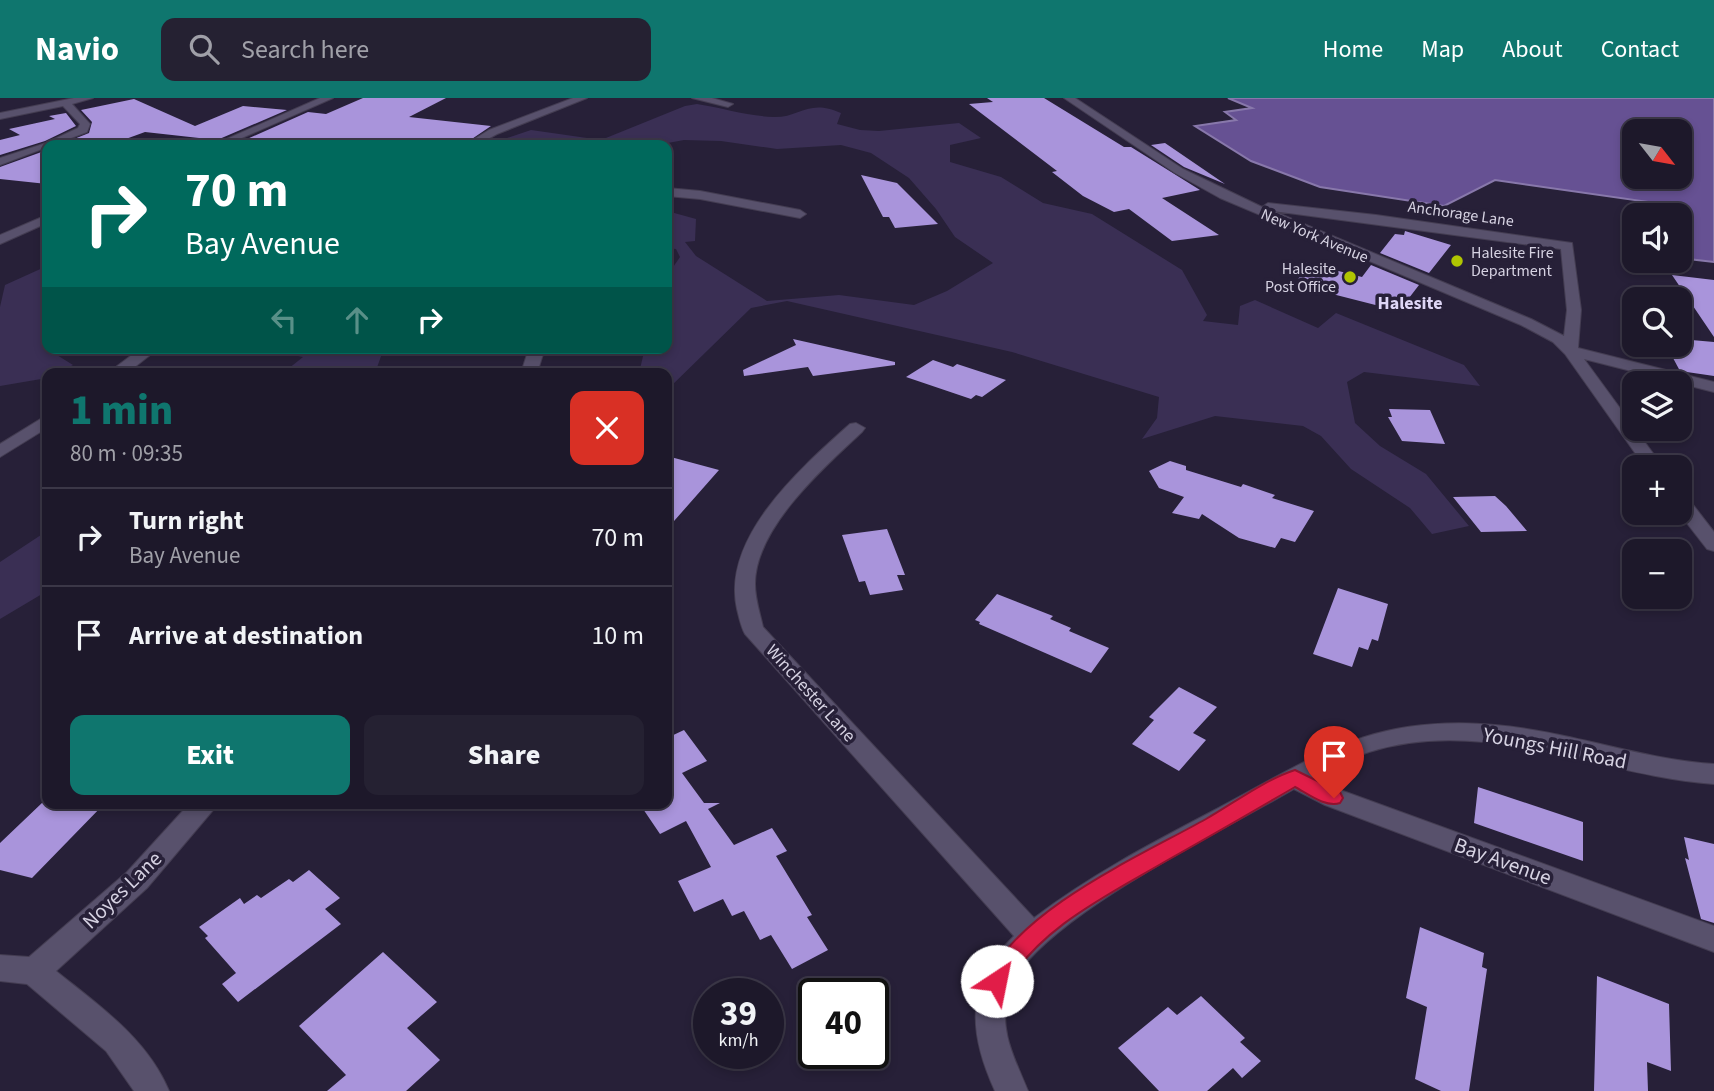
<!DOCTYPE html>
<html lang="en">
<head>
<meta charset="utf-8">
<style>
	:root { --surface:#1d182a; --page:#252132; --text:#f1f3f6; --muted:#a0a0a8; --line:#3b3747; --accent:#0f766e }
	body { margin:0; font-family:"Source Sans 3",sans-serif; background:var(--page); color:var(--text); height:100vh; display:flex; flex-direction:column; font-size:26px; white-space:nowrap }
	* { box-sizing:border-box; margin:0 }
	p { font-size:23px; color:var(--muted) }
	.icon { flex:none; width:38px; height:38px; fill:none; stroke:currentColor; stroke-width:2; stroke-linecap:round; stroke-linejoin:round }
	.map { position:relative; flex:1; overflow:hidden }
	.panel { position:absolute; left:42px; top:270px; width:630px; height:441px; display:flex; flex-direction:column; background:var(--surface); border-radius:14px; box-shadow:0 4px 10px #0003,0 0 0 2px var(--line) }
	.panel>* { flex:none }
	.hud { position:absolute; left:42px; top:42px; width:630px; height:214px; border-radius:14px; box-shadow:0 4px 10px #0003,0 0 0 2px var(--line); background:#00695c; color:#fff; overflow:hidden }
	.needle { width:46px; rotate:121deg }
	.tools { position:absolute; left:1622px; top:21px; display:grid; gap:14px }
	.tools a { display:grid; place-items:center; width:70px; height:70px; border-radius:14px; background:var(--surface); box-shadow:0 4px 10px #0003,0 0 0 2px var(--line); font-size:35px }
	.speed { position:absolute; left:693px; top:880px; display:flex; gap:14px; font-size:35px; font-weight:700; text-align:center }
	.speed>* { display:grid; place-content:center; width:91px; height:91px; border-radius:50%; background:var(--surface); box-shadow:0 4px 10px #0003,0 0 0 2px var(--line); line-height:1 }
	.speed small { font-size:18px; font-weight:400 }
	.speed .limit { border:4px solid #111; border-radius:10px; background:#fff; color:#111 }
	.pin { position:absolute; display:grid; place-items:center; width:60px; height:60px; color:#fff; margin:-72px -30px; border-radius:50% 50% 50% 0; rotate:-45deg; box-shadow:0 0 7px #0007 }
	.pin .icon { rotate:45deg }
	.me { position:absolute; width:77px; margin:-38px; rotate:34deg; stroke-linejoin:round; filter:drop-shadow(0 0 5px #0008) }
	.turn { display:flex; align-items:center; gap:24px; height:147px; padding:0 28px; font-size:32px }
	.turn .icon { width:91px; height:91px; stroke-width:2.5 }
	.turn b { display:block; font-size:49px; line-height:60px }
	.lanes { display:flex; align-items:center; height:66px; padding:0 28px; background:#0003; justify-content:center; gap:35px; direction:ltr }
	.lanes .off { opacity:.35 }
	.round { display:grid; place-items:center; flex:none; width:74px; height:74px; border-radius:14px; background:var(--page) }
	.head { display:flex; align-items:center; justify-content:space-between; height:119px; padding:0 28px }
	h1 { font-size:42px; font-weight:800; line-height:52px; color:var(--accent) }
	.button { display:flex; gap:14px; margin-top:auto; padding:14px 28px }
	.button a { flex:1; height:80px; border-radius:14px; background:var(--accent); color:#fff; font-size:28px; font-weight:800; line-height:80px; text-align:center }
	.button a+a { background:var(--page); color:var(--text) }
	ul { padding:0; list-style:none }
	li { display:flex; align-items:center; gap:21px; height:98px; padding:0 28px; border-top:2px solid var(--line) }
	li div { flex:1 }
	li b { display:block; font-size:26px }
	li em { font-style:normal }
	header { display:flex; align-items:center; gap:42px; box-sizing:border-box; height:98px; padding:0 35px; background:var(--accent); color:#fff }
	header strong { font-size:33px }
	nav { display:flex; gap:38px; margin-inline-start:auto; font-size:24px }
	.search { width:490px; height:63px; background:var(--page); display:flex; align-items:center; gap:18px; box-sizing:border-box; padding:0 24px; border-radius:14px; color:var(--muted); font-size:26px }
	.map>svg:first-child { display:block }
</style>
</head>
<body>
<header>
<strong>Navio</strong>
<div class="search"><svg class="icon" aria-label="search" viewBox="0 0 24 24"><circle cx="10" cy="10" r="6"/><path d="M15 15l6 6"/></svg>Search here</div>
<nav><a>Home</a><a>Map</a><a>About</a><a>Contact</a></nav>
</header>
<div class="map">
<svg width="1714" height="993" viewBox="0 0 1714 993">
	<rect width="100%" height="100%" fill="#272038"/>
	<path fill="#3a2f54" d="M 697,6 C 722,10 748,18 773,19 C 800,20 808,0 841,15 L 837,26 L 860,32 L 879,33 L 959,25 L 981,40 L 950,47 L 950,64 L 1001,79 L 1043,105 L 1092,116 L 1182,172 L 1207,217 L 1203,223 L 1238,227 L 1240,208 L 1255,202 L 1318,230 L 1336,215 L 1464,267 L 1480,288 L 1364,274 L 1347,284 L 1355,325 L 1380,348 L 1426,376 L 1469,428 L 1432,436 L 1410,410 L 1351,371 L 1321,338 L 1303,328 L 1215,318 L 1142,341 L 1157,320 L 1159,299 L 1012,254 L 787,203 L 751,210 L 667,292 L 667,275 L 639,275 L 645,250 L 667,250 L 667,178 L 680,159 L 676,151 L 667,150 L 667,113 L 696,121 L 695,143 L 685,144 L 696,158 L 767,203 L 839,197 L 914,207 L 947,193 L 993,165 L 955,139 L 936,111 L 909,80 L 871,55 L 841,47 L 777,51 L 721,43 L 684,42 L 657,47 L 520,47 L 498,43 L 531,32 L 601,42 L 685,8 Z
		M 47,168 L 47,247 L 44,249 L 73,267 L 58,275 L 47,275 L 47,280 L 0,288 L 0,209 L 5,187 Z
		M 276,250 L 384,250 L 375,275 L 283,275 L 303,259 L 272,253 Z
		M 47,433 L 47,493 L 0,521 L 0,464 Z"/>
	<path fill="#665193" stroke="#8878ab" stroke-width="2" fill-rule="evenodd" d="M 1228,0 L 1714,0 L 1714,164 L 1680,160 L 1680,117 L 1663,117 L 1677,108 L 1495,82 L 1444,108 L 1320,89 L 1251,63 L 1195,28 L 1236,22 L 1225,14 L 1252,10 ZM 1634,33 L 1680,33 L 1680,79 L 1634,79 Z"/>
	<path fill="#a994db" d="M 363,0 L 446,0 L 409,19 L 491,28 L 463,47 L 263,47 L 238,45 L 308,14 L 326,16 Z
		M 987,0 L 1044,0 L 1124,49 L 1131,49 L 1200,92 L 1162,100 L 1219,137 L 1172,143 L 1129,111 L 1114,114 L 1083,98 L 1052,74 L 1057,73 L 969,6 L 993,4 Z
		M 134,1 L 195,28 L 243,8 L 287,12 L 217,42 L 145,34 L 112,46 L 59,47 L 89,35 L 92,24 L 81,12 Z
		M 66,15 L 76,28 L 45,43 L 0,57 L 0,42 L 20,37 L 9,31 L 55,21 L 49,18 Z
		M 1165,45 L 1225,86 L 1184,69 L 1151,47 Z
		M 47,52 L 47,86 L 0,81 L 0,69 Z
		M 861,77 L 897,85 L 938,126 L 895,130 L 889,119 L 883,119 Z
		M 1405,133 L 1451,147 L 1429,175 L 1380,155 L 1395,136 L 1404,137 Z
		M 1303,164 L 1362,179 L 1371,167 L 1419,187 L 1399,213 L 1297,187 Z
		M 1672,177 L 1714,182 L 1714,239 Z
		M 793,241 L 895,264 L 895,267 L 813,278 L 808,269 L 744,278 L 743,272 L 796,247 Z
		M 1680,241 L 1714,244 L 1714,278 L 1680,273 L 1666,247 L 1680,247 Z
		M 933,262 L 953,269 L 957,266 L 1006,282 L 982,299 L 976,297 L 971,301 L 906,279 Z
		M 1389,311 L 1430,312 L 1445,346 L 1402,343 L 1388,319 L 1392,319 Z
		M 667,358 L 719,372 L 667,431 Z
		M 1170,363 L 1186,368 L 1186,372 L 1241,389 L 1243,386 L 1275,397 L 1272,400 L 1314,413 L 1295,444 L 1281,440 L 1275,450 L 1239,440 L 1202,416 L 1199,421 L 1172,415 L 1184,399 L 1159,390 L 1149,373 Z
		M 1495,398 L 1506,408 L 1527,433 L 1481,434 L 1453,399 Z
		M 887,431 L 905,477 L 897,477 L 903,492 L 870,497 L 865,483 L 859,484 L 842,437 Z
		M 1338,490 L 1388,506 L 1378,543 L 1372,541 L 1368,552 L 1359,549 L 1352,569 L 1313,556 Z
		M 997,496 L 1053,518 L 1050,521 L 1071,530 L 1069,533 L 1109,550 L 1091,575 L 979,526 L 980,524 L 975,522 Z
		M 1179,589 L 1217,609 L 1193,635 L 1206,642 L 1179,673 L 1132,646 L 1154,622 L 1149,619 Z
		M 684,632 L 707,663 L 682,675 L 704,705 L 720,705 L 708,711 L 734,747 L 772,730 L 787,753 L 776,758 L 812,817 L 807,819 L 828,852 L 792,871 L 771,837 L 760,842 L 744,813 L 732,818 L 723,801 L 694,814 L 678,783 L 711,769 L 686,723 L 660,736 L 639,705 L 667,705 L 667,640 Z
		M 1478,689 L 1583,724 L 1583,763 L 1474,725 Z
		M 43,704 L 105,705 L 32,780 L 0,772 L 0,745 Z
		M 1684,739 L 1714,746 L 1714,825 L 1701,821 L 1685,760 L 1689,762 Z
		M 309,772 L 340,800 L 325,811 L 341,826 L 238,904 L 222,886 L 236,875 L 205,840 L 208,838 L 199,829 L 240,800 L 244,806 L 257,797 L 261,800 L 289,781 L 293,784 Z
		M 1420,829 L 1484,855 L 1482,869 L 1487,871 L 1469,993 L 1441,993 L 1415,981 L 1427,909 L 1406,900 Z
		M 383,854 L 437,904 L 407,930 L 440,962 L 406,993 L 327,993 L 346,977 L 299,928 Z
		M 1597,878 L 1669,906 L 1671,973 L 1647,964 L 1648,993 L 1594,993 Z
		M 1201,898 L 1245,940 L 1240,944 L 1261,963 L 1242,980 L 1233,970 L 1207,993 L 1159,993 L 1118,950 L 1168,909 L 1177,917 Z"/>
	<g fill="none" stroke-linecap="round" stroke-linejoin="round">
		<defs>
			<path id="minor" d="M 74,0 L 93,0 L 72,6 L 90,26 L 87,34 L 0,67 L 0,60 L 46,45 L 78,30 L 80,26 L 63,8 L 0,21 L 0,15 Z
				M 320,0 L 333,0 L 226,47 L 213,47 Z
				M 573,0 L 587,0 L 497,36 L 477,47 L 465,47 L 489,32 Z
				M 692,0 L 712,0 L 733,6 L 728,9 Z
				M 1064,0 L 1075,0 L 1183,71 L 1262,109 L 1268,105 L 1376,117 L 1572,145 L 1581,212 L 1578,250 L 1714,284 L 1714,294 L 1584,261 L 1663,369 L 1645,369 L 1565,256 L 1553,244 L 1521,227 L 1220,100 L 1175,75 ZM 1273,113 L 1561,151 L 1567,212 L 1564,238 L 1531,221 Z
				M 667,90 L 700,93 L 800,112 L 806,116 L 800,120 L 700,101 L 667,98 Z
				M 47,117 L 47,125 L 0,146 L 0,137 Z
				M 141,250 L 159,250 L 127,275 L 108,275 Z
				M 529,250 L 545,250 L 537,275 L 521,275 Z
				M 47,317 L 47,330 L 0,359 L 0,346 Z
				M 856,325 L 865,330 L 862,334 C 824,369 755,430 755,486 C 755,501 760,515 763,529 L 1034,820 C 1089,778 1150,746 1211,714 C 1315,659 1370,616 1495,627 C 1569,633 1639,661 1714,666 L 1714,686 C 1600,678 1485,617 1369,654 C 1351,660 1333,670 1316,679 L 1343,693 L 1714,828 L 1714,854 L 1325,707 L 1294,691 C 1230,729 1026,827 1008,896 C 998,932 1015,961 1028,993 L 995,993 C 968,934 965,886 1014,838 L 745,536 C 741,529 739,519 737,511 C 721,439 802,369 850,326 Z
				M 1680,397 L 1687,399 L 1714,434 L 1714,453 L 1707,451 L 1679,415 Z
				M 190,705 L 219,705 L 147,790 L 56,873 C 98,907 147,940 169,993 L 134,993 L 106,953 L 27,886 L 0,883 L 0,857 L 29,859 L 127,774 Z"/>
		</defs>
		<use href="#minor" stroke="#443d52" stroke-width="2"/>
		<use href="#minor" fill="#58516c" fill-rule="evenodd"/>
	</g>
	<path fill="#e11d48" stroke="#92132f" stroke-width="2" d="M 1295,672 L 1340,694 L 1343,700 L 1340,705 C 1326,710 1308,696 1295,689 C 1252,714 1209,739 1166,763 C 1108,797 1038,830 1005,890 L 997,893 L 989,890 L 986,883 C 1019,811 1138,759 1206,721 C 1234,705 1264,682 1295,672 Z"/>
	<g fill="#b0c502" stroke="#272038" stroke-width="2.5">
		<circle cx="1457" cy="163" r="7"/>
		<circle cx="1350" cy="179" r="7"/>
	</g>
	<g text-anchor="middle" stroke-width="7" stroke-linejoin="round" paint-order="stroke">
		<g font-size="16" fill="#d6d2e2" stroke="#272038">
			<text transform="translate(1461 115) rotate(8)" y="6">Anchorage Lane</text>
			<text transform="translate(1315 137) rotate(23)" y="6">New York Avenue</text>
		</g>
		<g font-size="16" fill="#d6d2e2" stroke="#272038" text-anchor="start">
			<text x="1471" y="160">Halesite Fire<tspan x="1471" dy="18">Department</tspan></text>
			<text x="1336" y="176" text-anchor="end">Halesite<tspan x="1336" dy="18">Post Office</tspan></text>
		</g>
		<g font-size="18" font-weight="bold" fill="#ded6f6" stroke="#272038">
			<text x="1410" y="211">Halesite</text>
		</g>
		<g font-size="18" fill="#d6d2e2" stroke="#272038">
			<text transform="translate(811 595) rotate(48)" y="6">Winchester Lane</text>
		</g>
		<g font-size="21" fill="#d6d2e2" stroke="#272038">
			<text transform="translate(1555 650) rotate(11)" y="7">Youngs Hill Road</text>
			<text transform="translate(1503 763) rotate(20)" y="7">Bay Avenue</text>
			<text transform="translate(122 792) rotate(-44)" y="7">Noyes Lane</text>
		</g>
	</g>
</svg>
<div class="tools">
<a><svg class="needle" viewBox="-14 -14 28 28"><path d="M0-13l5 13h-10z" fill="#e53935"/><path d="M0 13l5-13h-10z" fill="#a0a0a8"/></svg></a>
<a><svg class="icon" aria-label="sound" viewBox="0 0 24 24"><path d="M4 9h4l5-4v14l-5-4H4zM17 9q2 3 0 6"/></svg></a>
<a><svg class="icon" aria-label="search" viewBox="0 0 24 24"><circle cx="10" cy="10" r="6"/><path d="M15 15l6 6"/></svg></a>
<a><svg class="icon" aria-label="layers" viewBox="0 0 24 24"><path d="M12 4l9 5-9 5-9-5zM3 14l9 5 9-5"/></svg></a>
<a>+</a>
<a>−</a>
</div>
<div class="speed"><div>39<small>km/h</small></div><div class="limit">40</div></div>
<div class="pin" style="left:1334px;top:700px;background:#d93025"><svg class="icon" aria-label="arrive" viewBox="0 0 24 24"><path d="M6 21V4h12l-3 4 3 4H6"/></svg></div>
<svg class="me" style="left:997px;top:883px" viewBox="-20 -20 40 40"><circle r="19" fill="#fff"/><path d="M0-13L10 11 0 6-10 11z" fill="#e11d48"/></svg>
<div class="hud">
<div class="turn"><svg class="icon" aria-label="right" viewBox="0 0 24 24"><path d="M7 20v-9h11M14 6l5 5-5 5"/></svg><div><b>70 m</b>Bay Avenue</div></div>
<div class="lanes"><svg class="icon off" aria-label="left" viewBox="0 0 24 24"><path d="M17 20v-9H6M10 6l-5 5 5 5"/></svg><svg class="icon off" aria-label="ahead" viewBox="0 0 24 24"><path d="M12 20V5M6 11l6-6 6 6"/></svg><svg class="icon" aria-label="right" viewBox="0 0 24 24"><path d="M7 20v-9h11M14 6l5 5-5 5"/></svg></div>
</div>
<section class="panel">
<div class="head"><div><h1>1 min</h1><p>80 m · 09:35</p></div><a class="round" style="background:#d93025;color:#fff"><svg class="icon" aria-label="close" viewBox="0 0 24 24"><path d="M6 6l12 12M18 6L6 18"/></svg></a></div>
<ul>
<li><svg class="icon" aria-label="right" viewBox="0 0 24 24"><path d="M7 20v-9h11M14 6l5 5-5 5"/></svg><div><b>Turn right</b><p>Bay Avenue</p></div><em>70 m</em></li>
<li><svg class="icon" aria-label="arrive" viewBox="0 0 24 24"><path d="M6 21V4h12l-3 4 3 4H6"/></svg><div><b>Arrive at destination</b></div><em>10 m</em></li>
</ul>
<div class="button"><a>Exit</a><a>Share</a></div>
</section>
</div>
</body>
</html>
